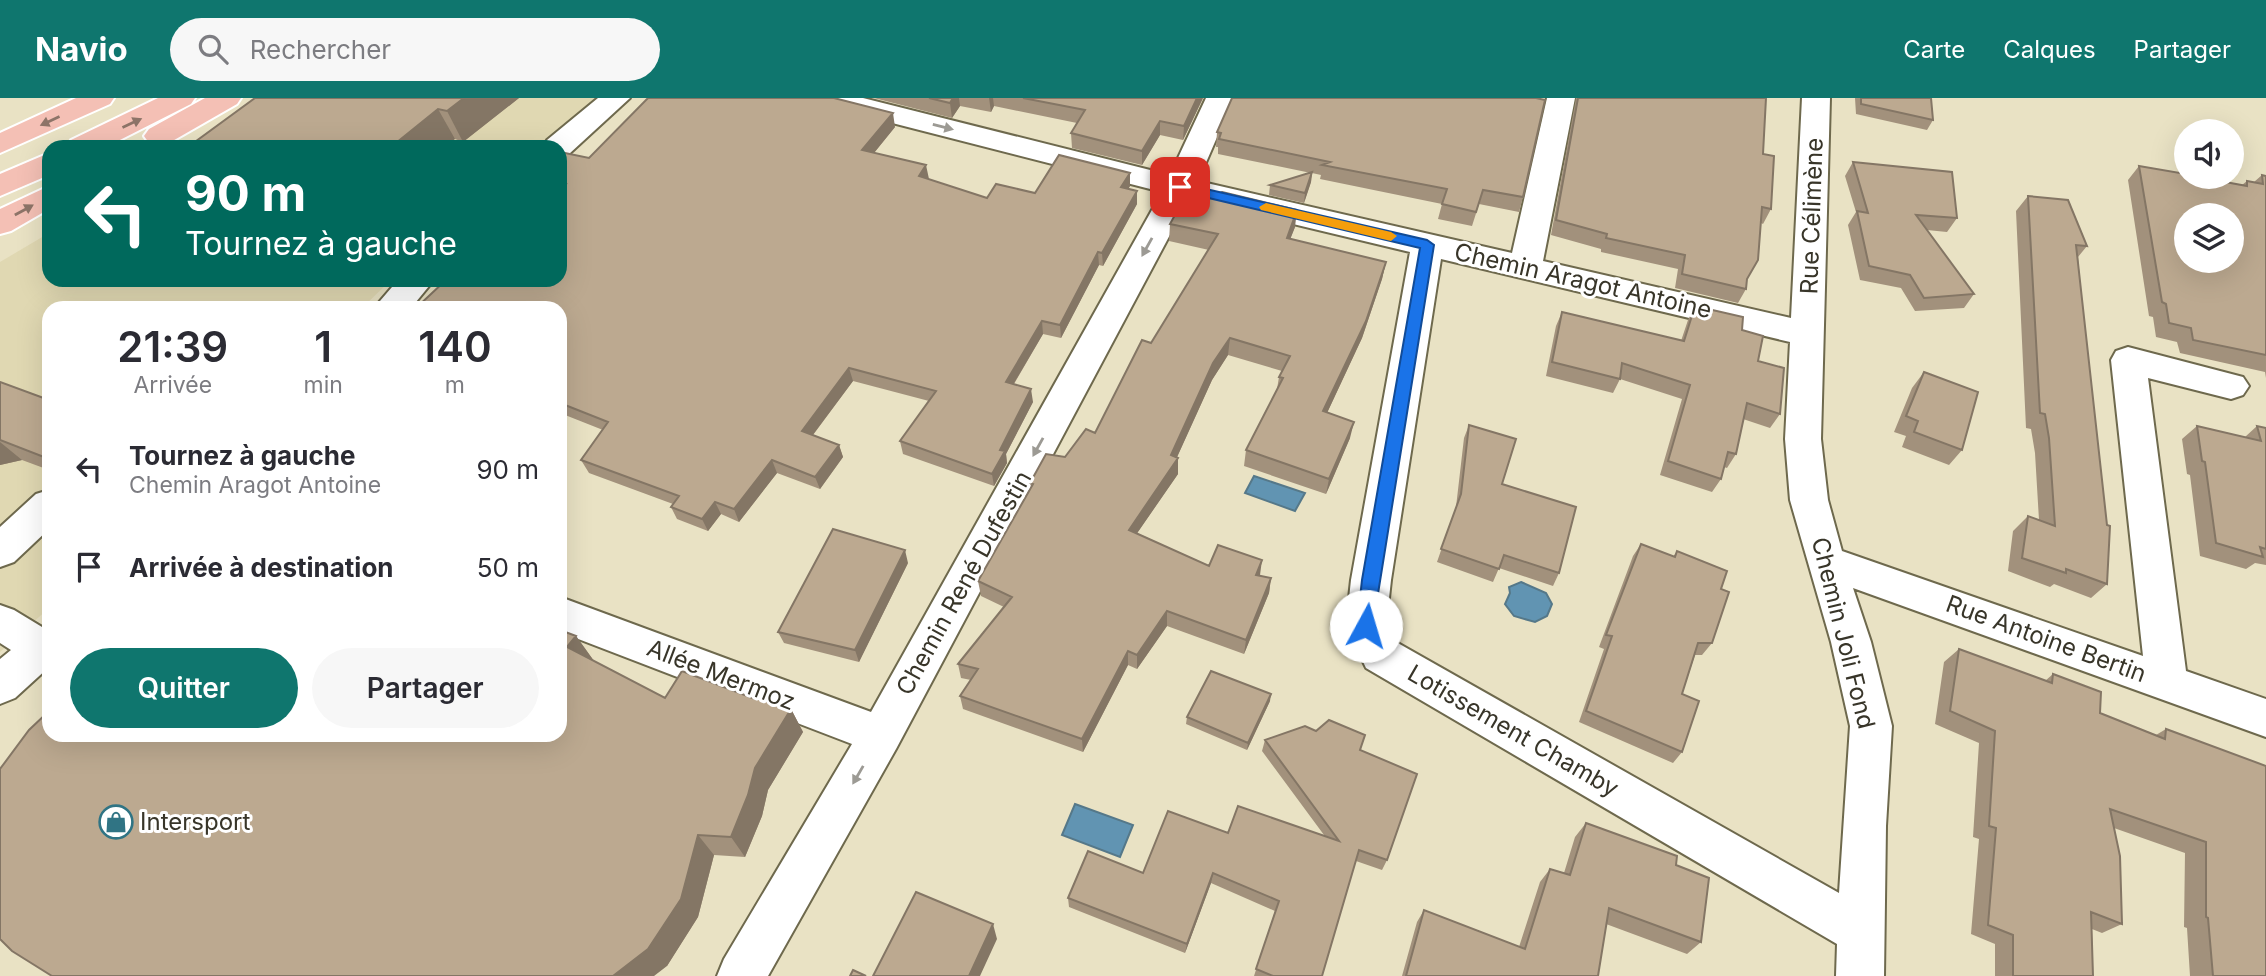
<!DOCTYPE html>
<html lang="fr">
<head>
<meta charset="utf-8">
<style>
	:root { --surface:#fff; --page:#f7f7f7; --text:#2b2b33; --muted:#7c7c81; --accent:#0f766e }
	body { margin:0; font-family:Inter,sans-serif; background:var(--page); color:var(--text); height:100vh; display:flex; flex-direction:column; font-size:26px; white-space:nowrap }
	* { box-sizing:border-box; margin:0 }
	p { font-size:23px; color:var(--muted) }
	.icon { flex:none; width:38px; height:38px; fill:none; stroke:currentColor; stroke-width:2; stroke-linecap:round; stroke-linejoin:round }
	.map { position:relative; flex:1; overflow:hidden }
	.drawer { position:absolute; left:42px; top:203px; width:525px; height:441px; display:flex; flex-direction:column; background:var(--surface); border-radius:21px; box-shadow:0 7px 28px #0002 }
	.drawer>* { flex:none }
	.hud { position:absolute; left:42px; top:42px; width:525px; height:147px; border-radius:21px; box-shadow:0 7px 28px #0002; background:#00695c; color:#fff; overflow:hidden }
	.buttons { position:absolute; left:2174px; top:21px; display:grid; gap:14px }
	.buttons a { display:grid; place-items:center; width:70px; height:70px; border-radius:50%; background:var(--surface); box-shadow:0 7px 28px #0002; font-size:35px }
	.pin { position:absolute; display:grid; place-items:center; width:60px; height:60px; color:#fff; margin:-30px; border-radius:14px; box-shadow:0 4px 10px #0006 }
	.me { position:absolute; width:77px; margin:-38px; rotate:6deg; stroke-linejoin:round; filter:drop-shadow(0 0 5px #0008) }
	.turn { display:flex; align-items:center; gap:24px; height:147px; padding:0 28px; font-size:32px }
	.turn .icon { width:91px; height:91px; stroke-width:2.5 }
	.turn b { display:block; font-size:49px; line-height:60px }
	.eta { display:flex; justify-content:space-evenly; align-items:center; height:119px; text-align:center }
	.eta b { font-size:42px; font-weight:600; line-height:49px }
	.cta { display:flex; gap:14px; margin-top:auto; padding:14px 28px }
	.cta a { flex:1; height:80px; border-radius:42px; background:var(--accent); color:#fff; font-size:28px; font-weight:600; line-height:80px; text-align:center }
	.cta a+a { background:var(--page); color:var(--text) }
	ul { padding:0; list-style:none }
	li { display:flex; align-items:center; gap:21px; height:98px; padding:0 28px }
	li div { flex:1 }
	li b { display:block; font-size:26px }
	li em { font-style:normal }
	header { display:flex; align-items:center; gap:42px; box-sizing:border-box; height:98px; padding:0 35px; background:var(--accent); color:#fff }
	header strong { font-size:33px }
	nav { display:flex; gap:38px; margin-inline-start:auto; font-size:24px }
	.search { width:490px; height:63px; background:var(--page); display:flex; align-items:center; gap:18px; box-sizing:border-box; padding:0 24px; border-radius:38px; color:var(--muted); font-size:26px }
	.map>svg:first-child { display:block }
</style>
</head>
<body>
<header>
<strong>Navio</strong>
<div class="search"><svg class="icon" aria-label="search" viewBox="0 0 24 24"><circle cx="10" cy="10" r="6"/><path d="M15 15l6 6"/></svg>Rechercher</div>
<nav><a>Carte</a><a>Calques</a><a>Partager</a></nav>
</header>
<div class="map">
<svg width="2266" height="878" viewBox="0 0 2266 878">
	<rect width="100%" height="100%" fill="#e9e2c4"/>
	<path fill="#e0d8b2" d="M 282,0 L 597,0 L 538,49 L 197,49 Z
		M 49,135 L 49,182 L 391,182 L 362,210 L 49,210 L 49,510 L 0,554 L 0,164 Z"/>
	<path fill="#6194b2" stroke="#557889" stroke-width="2" d="M 1254,378 L 1305,395 L 1295,413 L 1245,395 Z
		M 1521,484 L 1546,495 L 1552,506 L 1547,518 L 1535,524 L 1514,518 L 1505,506 L 1510,495 L 1509,489 Z
		M 1075,706 L 1133,727 L 1120,759 L 1062,737 Z"/>
	<g fill="none" stroke-linecap="round" stroke-linejoin="round">
		<defs>
			<path id="minor" d="M 598,0 L 630,0 L 569,56 L 560,58 L 560,49 L 543,49 L 547,42 Z
				M 814,0 L 863,0 L 1170,77 L 1206,0 L 1234,0 L 1198,83 L 1512,155 L 1547,0 L 1575,0 L 1543,163 L 1791,220 L 1802,0 L 1830,0 L 1821,341 L 1828,402 L 1842,453 L 2143,558 L 2111,262 L 2116,253 L 2128,249 L 2243,279 L 2249,288 L 2243,297 L 2231,301 L 2148,280 L 2186,573 L 2266,601 L 2266,639 L 1853,490 L 1871,544 L 1892,628 L 1886,728 L 1884,878 L 1836,878 L 1837,846 L 1366,570 L 1346,528 L 1351,482 L 1410,154 L 1189,101 L 896,651 L 768,878 L 717,878 L 724,861 L 852,646 L 560,534 L 560,499 L 871,614 L 1162,94 L 818,6 ZM 1441,161 L 1790,244 L 1785,341 L 1790,402 L 1831,544 L 1850,628 L 1839,795 L 1396,544 L 1386,527 L 1391,482 Z
				M 398,182 L 434,182 L 411,210 L 374,210 Z
				M 49,392 L 49,431 L 14,464 L 0,469 L 0,429 L 36,396 Z
				M 0,507 L 14,512 L 42,529 L 49,526 L 49,569 L 15,600 L 0,606 L 0,561 L 11,552 L 0,545 Z"/>
			<path id="highway" d="M 76,0 L 114,0 L 110,6 L 0,55 L 0,35 Z
				M 158,0 L 195,0 L 191,6 L 106,49 L 67,49 L 71,42 Z
				M 205,0 L 241,0 L 237,6 L 169,45 L 159,47 L 149,45 L 144,38 L 149,31 Z
				M 49,55 L 49,77 L 0,98 L 0,76 Z
				M 49,88 L 49,111 L 11,133 L 0,136 L 0,111 Z"/>
		</defs>
		<use href="#minor" stroke="#6e694d" stroke-width="4"/>
		<use href="#highway" stroke="#fff" stroke-width="4"/>
		<use href="#minor" fill="#fff" fill-rule="evenodd"/>
		<use href="#highway" fill="#f4c0b5" fill-rule="evenodd"/>
	</g>
	<path fill="#a2917c" d="M 255,0 L 519,0 L 463,44 L 455,41 Z
		M 874,0 L 1203,0 L 1183,42 L 1160,37 L 1142,67 L 1072,50 L 1071,35 L 1077,25 L 994,8 L 991,14 L 960,8 L 952,20 Z
		M 1576,0 L 1766,0 L 1763,56 L 1771,111 L 1763,126 L 1761,125 L 1746,183 L 1746,191 L 1738,205 L 1675,190 L 1678,171 L 1601,154 L 1601,151 L 1551,137 Z
		M 1855,0 L 1931,0 L 1933,22 L 1927,32 L 1856,16 Z
		M 895,29 L 874,55 L 928,81 L 987,100 L 1035,95 L 1130,88 L 1128,91 L 1137,106 L 1103,168 L 1099,167 L 1061,240 L 1043,236 L 1014,286 L 1033,304 L 1006,356 L 1007,365 L 994,388 L 903,356 L 900,343 L 929,303 L 853,283 L 813,337 L 839,347 L 843,359 L 820,391 L 777,375 L 739,424 L 721,416 L 708,433 L 677,421 L 671,409 L 673,406 L 589,375 L 581,362 L 603,332 L 560,315 L 560,54 L 589,60 Z
		M 1217,34 L 1523,99 L 1519,114 L 1479,106 L 1472,128 L 1438,121 L 1442,106 L 1320,81 L 1321,77 L 1312,75 L 1311,84 L 1304,105 L 1269,97 L 1270,87 L 1311,75 L 1218,56 L 1218,49 L 1216,49 Z
		M 1853,64 L 1957,120 L 1947,134 L 1927,132 L 1974,196 L 1964,210 L 1915,213 L 1901,190 L 1860,182 L 1848,127 L 1856,114 L 1845,78 Z
		M 2139,68 L 2242,87 L 2247,83 L 2254,84 L 2262,77 L 2266,78 L 2266,280 L 2265,274 L 2180,255 L 2177,244 L 2156,239 L 2153,219 L 2149,218 L 2128,82 Z
		M 2028,98 L 2087,148 L 2078,159 L 2107,486 L 2091,500 L 2054,486 L 2050,489 L 2008,473 L 2013,433 L 2028,418 L 2039,422 L 2035,355 L 2031,331 L 2026,330 L 2016,113 Z
		M 1170,126 L 1295,129 L 1290,141 L 1386,164 L 1382,181 L 1362,240 L 1327,315 L 1350,340 L 1326,396 L 1244,368 L 1246,352 L 1277,291 L 1279,279 L 1282,273 L 1228,257 L 1212,282 L 1177,359 L 1178,360 L 1178,376 L 1137,435 L 1209,468 L 1271,480 L 1269,495 L 1244,556 L 1167,528 L 1137,571 L 1128,567 L 1083,654 L 963,611 L 960,598 L 971,582 L 961,580 L 958,566 L 1004,509 L 981,498 L 978,483 L 1031,389 L 1030,385 L 1065,359 L 1095,335 L 1209,152 L 1169,143 Z
		M 1695,208 L 1742,232 L 1758,263 L 1780,316 L 1770,330 L 1743,321 L 1736,356 L 1727,370 L 1724,369 L 1721,381 L 1712,394 L 1660,377 L 1682,301 L 1620,281 L 1613,295 L 1546,278 L 1556,228 L 1562,214 L 1681,243 L 1688,222 Z
		M 1924,274 L 1962,352 L 1949,367 L 1902,349 L 1906,338 L 1894,334 L 1912,290 Z
		M 0,284 L 49,302 L 49,372 L 22,362 L 0,367 Z
		M 1469,327 L 1502,386 L 1559,475 L 1553,488 L 1499,470 L 1493,484 L 1437,464 L 1456,409 L 1464,340 Z
		M 2197,328 L 2245,339 L 2257,328 L 2266,330 L 2266,467 L 2255,465 L 2246,471 L 2200,458 L 2190,377 L 2187,376 L 2182,341 Z
		M 1641,446 L 1673,459 L 1677,453 L 1721,491 L 1712,545 L 1702,557 L 1695,557 L 1682,596 L 1682,654 L 1673,665 L 1579,624 L 1604,551 L 1599,549 L 1633,458 Z
		M 908,465 L 859,564 L 784,545 L 778,534 Z
		M 576,538 L 594,563 L 665,600 L 755,601 L 791,611 L 803,634 L 768,692 L 762,718 L 745,759 L 714,757 L 698,819 L 667,868 L 49,637 Z
		M 1959,551 L 2045,583 L 2053,576 L 2100,615 L 2156,637 L 2166,631 L 2266,878 L 2190,878 L 2187,830 L 2184,829 L 2185,755 L 2114,730 L 2122,826 L 2102,835 L 2092,831 L 2093,878 L 1995,878 L 1995,846 L 1971,836 L 1979,741 L 1973,739 L 1979,645 L 1935,626 L 1944,564 Z
		M 1270,603 L 1247,652 L 1186,626 L 1187,619 Z
		M 1265,642 L 1360,652 L 1387,762 L 1382,772 L 1356,763 L 1322,878 L 1254,878 L 1275,813 L 1211,785 L 1185,855 L 1069,809 L 1068,800 L 1143,775 L 1228,735 L 1324,737 L 1262,653 Z
		M 1586,725 L 1676,767 L 1701,844 L 1687,856 L 1606,826 L 1598,878 L 1402,878 L 1417,824 L 1424,812 L 1519,849 L 1540,784 L 1550,771 L 1564,775 L 1575,739 Z"/>
	<path fill="#847665" d="M 464,0 L 519,0 L 463,44 L 447,13 Z
		M 953,0 L 959,0 L 960,8 L 952,20 L 950,5 Z
		M 989,0 L 993,0 L 994,8 L 991,14 Z
		M 1197,0 L 1203,0 L 1183,42 L 1184,28 Z
		M 438,11 L 455,41 L 445,49 L 391,49 Z
		M 893,15 L 895,29 L 865,66 L 862,52 Z
		M 1160,23 L 1160,37 L 1142,67 L 1142,53 Z
		M 926,67 L 929,81 L 919,78 Z
		M 1312,74 L 1311,84 L 1304,105 L 1305,95 Z
		M 1130,75 L 1130,88 L 1122,102 L 1121,89 Z
		M 1137,93 L 1137,106 L 1103,168 L 1102,155 Z
		M 1297,112 L 1295,129 L 1284,157 L 1287,140 Z
		M 1098,154 L 1099,167 L 1061,240 L 1060,227 Z
		M 1386,164 L 1382,181 L 1362,240 L 1320,330 L 1323,313 Z
		M 1042,223 L 1043,236 L 1007,297 L 1006,284 Z
		M 1230,240 L 1228,257 L 1212,282 L 1173,368 L 1178,360 L 1178,376 L 1129,447 L 1129,432 L 1171,357 L 1213,265 Z
		M 849,270 L 853,283 L 806,346 L 802,333 Z
		M 1031,291 L 1033,304 L 1006,356 L 1007,365 L 994,388 L 992,376 L 1000,352 Z
		M 1354,324 L 1350,340 L 1326,396 L 1329,381 Z
		M 0,344 L 22,362 L 0,367 Z
		M 839,347 L 843,359 L 820,391 L 815,379 Z
		M 772,362 L 777,375 L 739,424 L 734,411 Z
		M 715,404 L 721,416 L 708,433 L 702,421 Z
		M 905,452 L 908,465 L 859,564 L 855,552 Z
		M 1262,462 L 1260,477 L 1254,492 L 1256,477 Z
		M 1271,480 L 1269,495 L 1244,556 L 1246,542 Z
		M 1167,513 L 1167,528 L 1137,571 L 1137,557 Z
		M 576,538 L 594,563 L 567,549 Z
		M 1128,553 L 1128,567 L 1083,654 L 1082,641 Z
		M 1271,596 L 1270,603 L 1247,652 L 1248,645 Z
		M 791,611 L 803,634 L 768,692 L 762,718 L 745,759 L 731,739 L 755,670 Z
		M 698,737 L 714,757 L 698,819 L 667,868 L 654,878 L 613,878 Z
		M 1213,775 L 1211,785 L 1185,855 L 1187,846 Z
		M 993,826 L 997,841 L 980,878 L 969,878 Z"/>
	<path fill="#bca990" stroke="#847665" stroke-width="2" fill-rule="evenodd" d="M 255,0 L 464,0 L 447,13 L 438,11 L 391,49 L 188,49 Z
		M 648,0 L 834,0 L 893,15 L 862,52 L 926,67 L 919,78 L 987,100 L 996,86 L 1035,95 L 1059,57 L 1130,75 L 1121,89 L 1137,93 L 1102,155 L 1098,154 L 1060,227 L 1042,223 L 1006,284 L 1031,291 L 1000,352 L 1005,353 L 992,376 L 900,343 L 936,293 L 849,270 L 802,333 L 839,347 L 815,379 L 772,362 L 734,411 L 715,404 L 702,421 L 671,409 L 679,398 L 581,362 L 608,324 L 560,305 L 560,210 L 416,210 L 446,182 L 560,182 L 560,92 L 566,86 L 560,84 L 560,54 L 589,60 Z
		M 929,0 L 953,0 L 950,5 Z
		M 1023,0 L 1197,0 L 1184,28 L 1160,23 L 1142,53 L 1071,35 L 1085,12 Z
		M 1232,0 L 1536,0 L 1545,2 L 1523,99 L 1483,92 L 1476,114 L 1442,106 L 1447,91 L 1322,67 L 1330,64 L 1219,41 L 1221,35 L 1217,34 Z
		M 1578,0 L 1766,0 L 1763,56 L 1774,58 L 1771,111 L 1762,109 L 1758,162 L 1747,181 L 1746,191 L 1682,176 L 1685,157 L 1606,140 L 1607,136 L 1556,122 Z
		M 1861,0 L 1931,0 L 1933,22 L 1861,6 Z
		M 519,44 L 540,49 L 517,49 Z
		M 1853,64 L 1952,74 L 1957,120 L 1916,117 L 1974,196 L 1924,200 L 1910,177 L 1869,168 L 1857,113 L 1868,115 Z
		M 2139,68 L 2186,76 L 2186,79 L 2198,79 L 2247,88 L 2247,83 L 2263,86 L 2262,77 L 2266,78 L 2266,257 L 2193,242 L 2191,230 L 2169,225 L 2166,206 L 2162,204 ZM 2186,117 L 2231,117 L 2231,163 L 2186,163 Z
		M 1312,74 L 1305,95 L 1270,87 Z
		M 1222,94 L 1297,112 L 1287,140 L 1386,164 L 1366,223 L 1323,313 L 1354,324 L 1329,381 L 1246,352 L 1283,280 L 1279,279 L 1290,258 L 1230,240 L 1213,265 L 1171,357 L 1178,360 L 1129,432 L 1209,468 L 1218,447 L 1262,462 L 1256,477 L 1271,480 L 1246,542 L 1167,513 L 1137,557 L 1128,553 L 1082,641 L 960,598 L 978,571 L 958,566 L 1012,499 L 978,483 L 1033,386 L 1030,385 L 1046,356 L 1065,359 L 1086,331 L 1095,335 L 1142,242 L 1151,245 L 1218,136 L 1170,126 L 1181,106 Z
		M 2028,98 L 2068,102 L 2087,148 L 2076,147 L 2107,427 L 2110,428 L 2107,486 L 2066,471 L 2066,475 L 2022,460 L 2028,418 L 2055,428 L 2049,340 L 2045,316 L 2040,315 Z
		M 1695,208 L 1743,219 L 1742,232 L 1763,238 L 1758,263 L 1784,270 L 1780,316 L 1747,305 L 1736,356 L 1728,354 L 1721,381 L 1668,363 L 1690,287 L 1622,265 L 1620,281 L 1552,264 L 1562,214 L 1684,243 Z
		M 1924,274 L 1978,294 L 1962,352 L 1914,334 L 1918,323 L 1906,318 Z
		M 0,284 L 49,302 L 49,361 L 0,342 Z
		M 1469,327 L 1516,341 L 1502,386 L 1576,409 L 1559,475 L 1504,457 L 1499,471 L 1441,451 L 1461,396 Z
		M 2197,328 L 2261,343 L 2257,328 L 2266,330 L 2266,451 L 2260,449 L 2263,459 L 2216,445 L 2205,364 L 2202,363 Z
		M 833,431 L 905,452 L 855,552 L 778,534 Z
		M 1641,446 L 1675,459 L 1677,453 L 1727,473 L 1721,491 L 1729,494 L 1712,545 L 1698,545 L 1682,596 L 1699,603 L 1682,654 L 1586,613 L 1612,538 L 1606,537 Z
		M 560,532 L 576,538 L 567,549 L 665,600 L 682,573 L 755,601 L 757,598 L 791,611 L 755,670 L 748,697 L 731,739 L 698,737 L 681,801 L 648,851 L 613,878 L 52,878 L 12,853 L 0,841 L 0,671 L 29,632 L 49,613 L 49,637 L 560,637 Z
		M 1959,551 L 2052,585 L 2053,576 L 2101,594 L 2100,615 L 2165,641 L 2166,631 L 2266,668 L 2266,878 L 2213,878 L 2208,820 L 2206,819 L 2206,744 L 2110,711 L 2120,758 L 2122,826 L 2091,814 L 2093,878 L 2013,878 L 2013,837 L 1988,827 L 1996,730 L 1989,728 L 1995,633 L 1950,613 Z
		M 1211,573 L 1271,596 L 1248,645 L 1187,619 Z
		M 1329,622 L 1365,637 L 1360,652 L 1417,676 L 1387,762 L 1359,752 L 1322,878 L 1273,878 L 1256,871 L 1279,803 L 1213,775 L 1187,846 L 1068,800 L 1088,753 L 1143,775 L 1168,713 L 1228,735 L 1238,708 L 1339,743 L 1265,642 L 1305,628 L 1316,633 Z
		M 1586,725 L 1677,758 L 1676,767 L 1709,780 L 1701,844 L 1609,810 L 1598,878 L 1406,878 L 1424,812 L 1525,851 L 1550,771 L 1570,777 Z
		M 916,794 L 993,826 L 969,878 L 873,878 Z
		M 853,872 L 866,878 L 850,878 Z"/>
	<defs><path id="oneway-solid" d="M-6-.8H1V-3.2L6.5 0L1 3.2V.8H-6Z" transform="scale(1.75)"/></defs>
	<g fill="#8d7468">
		<use href="#oneway-solid" transform="translate(50 23) rotate(155)"/>
		<use href="#oneway-solid" transform="translate(132 25) rotate(-25)"/>
		<use href="#oneway-solid" transform="translate(24 112) rotate(-29)"/>
	</g>
	<g fill="#9c9a94">
		<use href="#oneway-solid" transform="translate(943 29) rotate(14)"/>
		<use href="#oneway-solid" transform="translate(1147 149) rotate(119)"/>
		<use href="#oneway-solid" transform="translate(1038 349) rotate(119)"/>
		<use href="#oneway-solid" transform="translate(858 677) rotate(120)"/>
	</g>
	<path fill="#1a73e8" stroke="#114b97" stroke-width="2" d="M 1180,85 L 1427,142 L 1434,147 L 1372,533 L 1366,535 L 1360,533 L 1357,528 L 1362,482 L 1420,150 L 1175,92 L 1173,89 Z"/>
	<path fill="#f59e0b" d="M 1266,105 L 1391,134 L 1397,138 L 1391,143 L 1261,112 L 1259,109 Z"/>
	<defs>
		<symbol id="shop-ring" viewBox="-11 -11 22 22"><circle r="9.5" fill="#fff" stroke="#307484" stroke-width="1.5"/><path d="M-5-2.5h2.3a2.7 3.5 0 0 1 5.4 0H5L5.5 6h-11ZM-1.5-2.5h3a1.5 2.3 0 0 0-3 0Z" fill="#307484"/></symbol>
	</defs>
	<g fill-rule="evenodd">
		<use href="#shop-ring" x="97" y="705" width="38" height="38"/>
	</g>
	<g text-anchor="middle" stroke-width="6" stroke-linejoin="round" paint-order="stroke">
		<g font-size="24" fill="#383529" stroke="#fff">
			<text transform="translate(1812 118) rotate(-88)" y="8">Rue Célimène</text>
			<text transform="translate(1583 183) rotate(13)" y="8">Chemin Aragot Antoine</text>
			<text transform="translate(964 485) rotate(-61)" y="8">Chemin René Dufestin</text>
			<text transform="translate(1843 535) rotate(76)" y="8">Chemin Joli Fond</text>
			<text transform="translate(2046 541) rotate(20)" y="8">Rue Antoine Bertin</text>
			<text transform="translate(721 577) rotate(21)" y="8">Allée Mermoz</text>
			<text transform="translate(1513 633) rotate(30)" y="8">Lotissement Chamby</text>
		</g>
		<g font-size="24" fill="#383529" stroke="#fff" text-anchor="start">
			<text x="140" y="732">Intersport</text>
		</g>
	</g>
</svg>
<div class="buttons">
<a><svg class="icon" aria-label="sound" viewBox="0 0 24 24"><path d="M4 9h4l5-4v14l-5-4H4zM17 9q2 3 0 6"/></svg></a>
<a><svg class="icon" aria-label="layers" viewBox="0 0 24 24"><path d="M12 4l9 5-9 5-9-5zM3 14l9 5 9-5"/></svg></a>
</div>
<div class="pin" style="left:1180px;top:89px;background:#d93025"><svg class="icon" aria-label="arrive" viewBox="0 0 24 24"><path d="M6 21V4h12l-3 4 3 4H6"/></svg></div>
<svg class="me" style="left:1366px;top:528px" viewBox="-20 -20 40 40"><circle r="19" fill="#fff"/><path d="M0-13L10 11 0 6-10 11z" fill="#1a73e8"/></svg>
<div class="hud">
<div class="turn"><svg class="icon" aria-label="left" viewBox="0 0 24 24"><path d="M17 20v-9H6M10 6l-5 5 5 5"/></svg><div><b>90 m</b>Tournez à gauche</div></div>
</div>
<section class="drawer">
<div class="eta">
<div><b>21:39</b><p>Arrivée</p></div>
<div><b>1</b><p>min</p></div>
<div><b>140</b><p>m</p></div>
</div>
<ul>
<li><svg class="icon" aria-label="left" viewBox="0 0 24 24"><path d="M17 20v-9H6M10 6l-5 5 5 5"/></svg><div><b>Tournez à gauche</b><p>Chemin Aragot Antoine</p></div><em>90 m</em></li>
<li><svg class="icon" aria-label="arrive" viewBox="0 0 24 24"><path d="M6 21V4h12l-3 4 3 4H6"/></svg><div><b>Arrivée à destination</b></div><em>50 m</em></li>
</ul>
<div class="cta"><a>Quitter</a><a>Partager</a></div>
</section>
</div>
</body>
</html>
